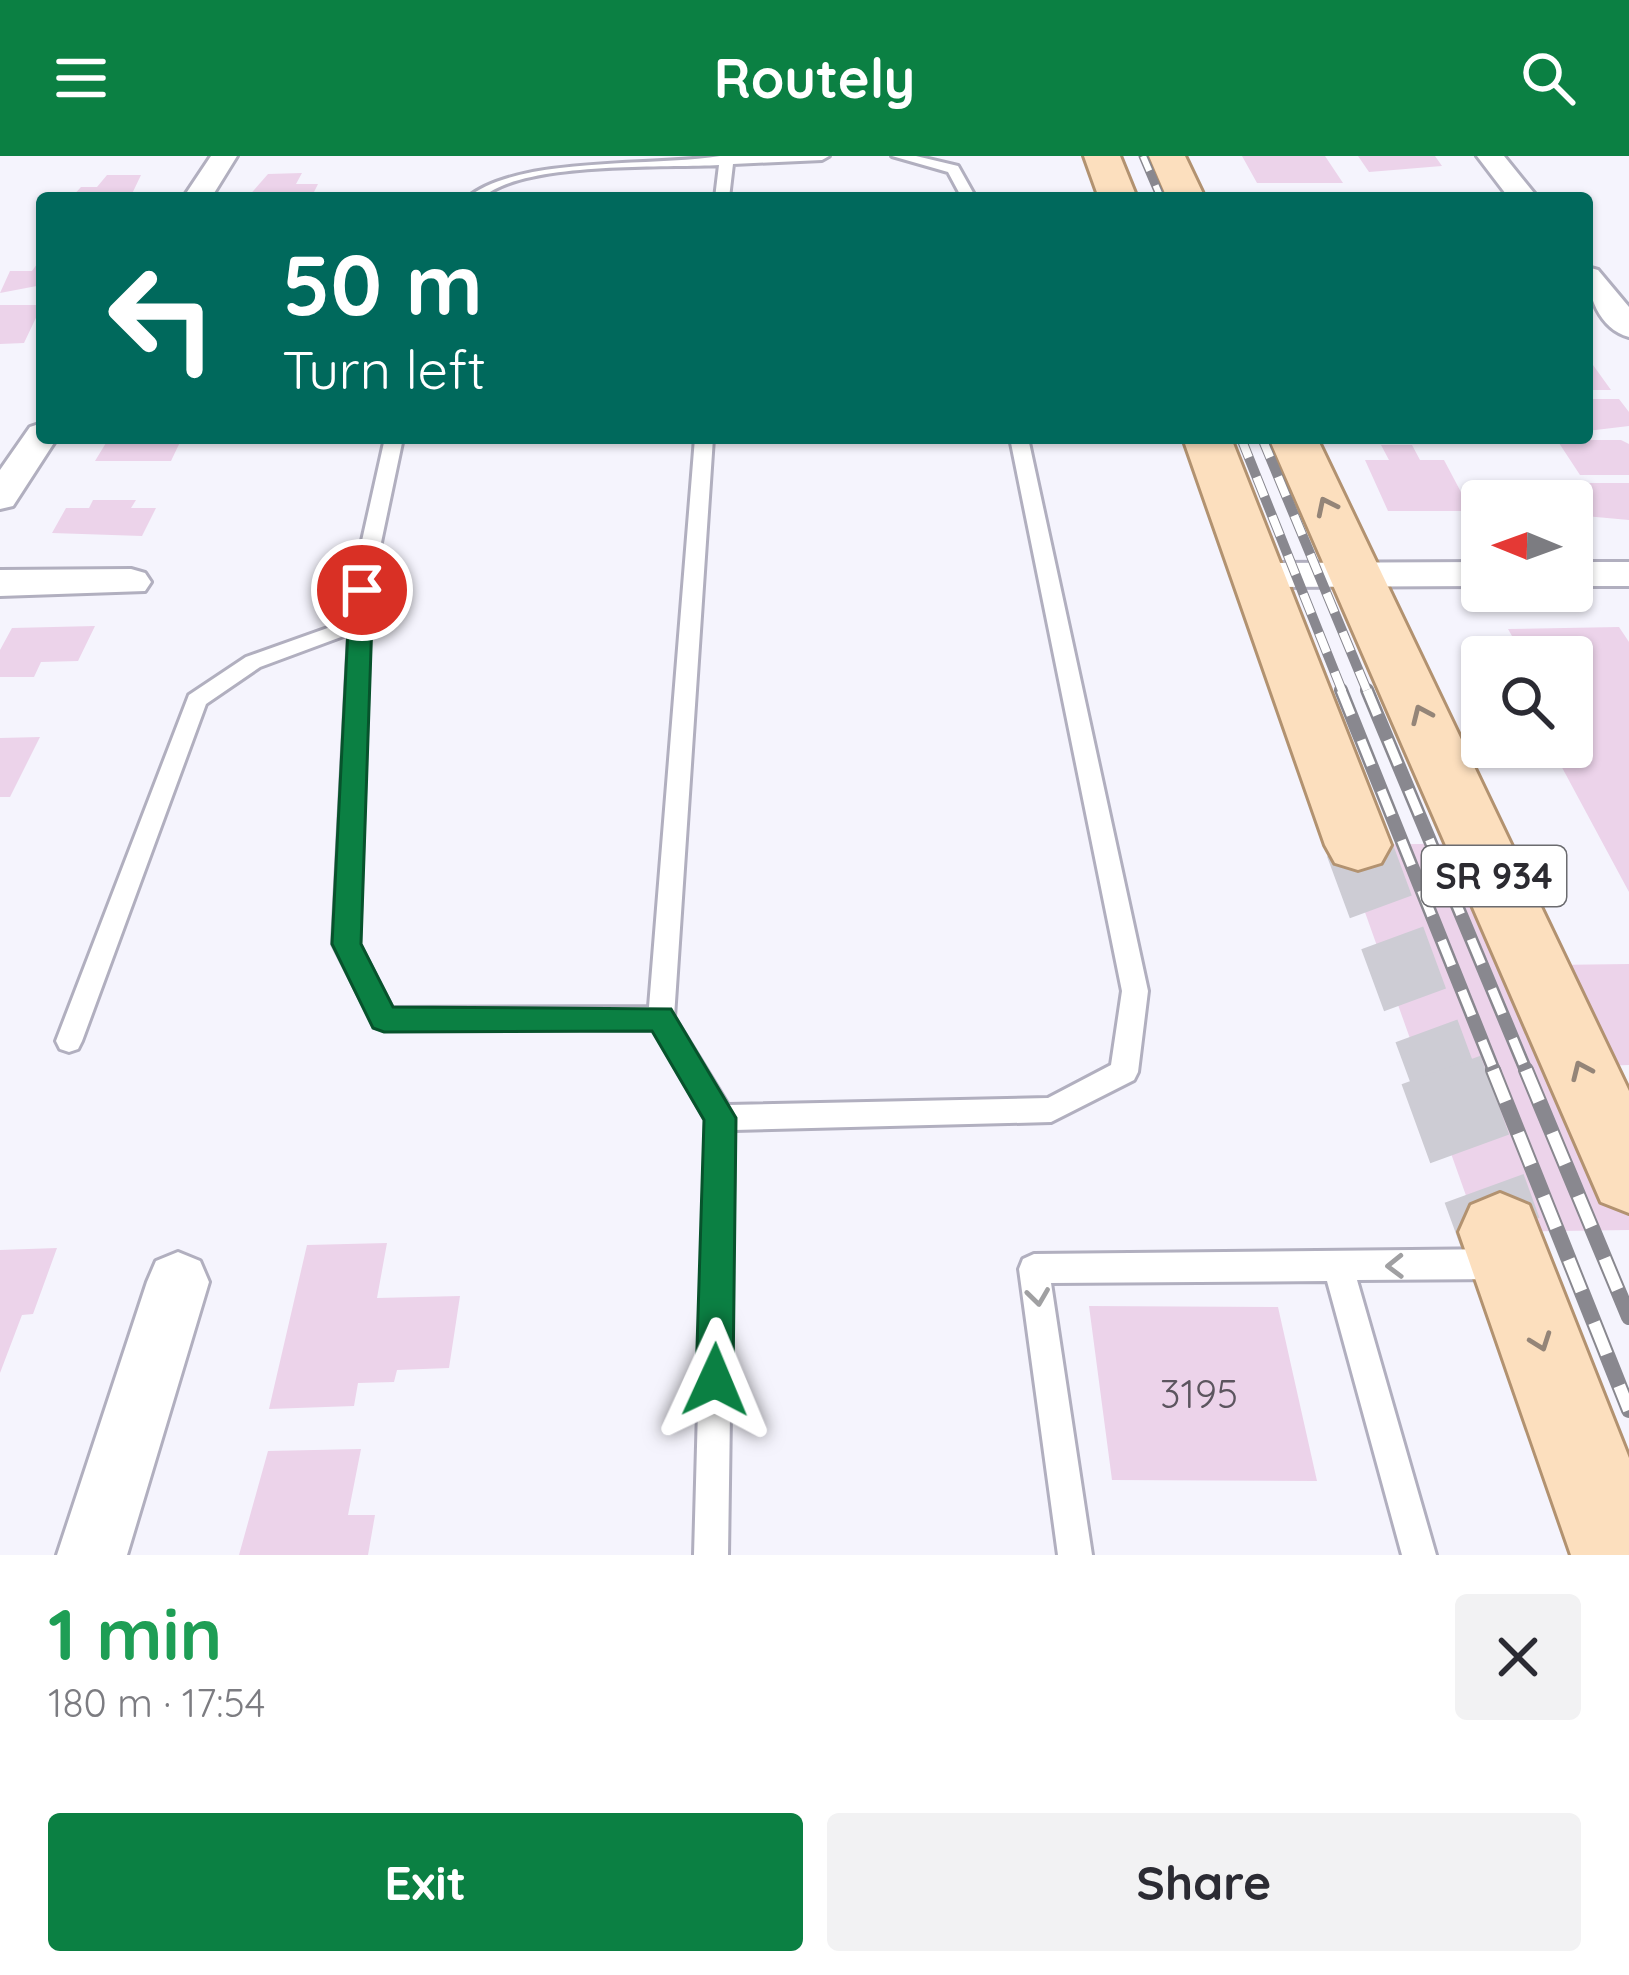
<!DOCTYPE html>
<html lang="en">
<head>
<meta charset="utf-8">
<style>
	:root { --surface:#fff; --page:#f2f2f3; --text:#2b2b33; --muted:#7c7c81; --accent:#0b8043 }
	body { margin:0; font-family:Quicksand,sans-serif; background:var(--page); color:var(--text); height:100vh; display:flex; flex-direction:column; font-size:45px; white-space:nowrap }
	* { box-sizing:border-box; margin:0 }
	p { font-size:39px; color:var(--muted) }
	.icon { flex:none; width:66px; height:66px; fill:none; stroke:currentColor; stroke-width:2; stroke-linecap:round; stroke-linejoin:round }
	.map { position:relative; height:1399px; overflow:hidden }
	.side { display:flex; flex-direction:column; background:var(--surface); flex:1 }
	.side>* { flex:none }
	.guide { position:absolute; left:36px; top:36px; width:1557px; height:252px; border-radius:12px; box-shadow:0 3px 9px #0004; background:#00695c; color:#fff; overflow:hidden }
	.needle { width:78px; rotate:271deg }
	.controls { position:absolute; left:1461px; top:324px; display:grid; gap:24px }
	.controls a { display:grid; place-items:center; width:132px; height:132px; border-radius:12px; background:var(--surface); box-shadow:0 3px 9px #0004; font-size:60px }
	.pin { position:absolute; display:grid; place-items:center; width:102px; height:102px; color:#fff; margin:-51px; border:6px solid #fff; border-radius:50%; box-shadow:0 3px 12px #0007 }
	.me { position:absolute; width:132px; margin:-66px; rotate:1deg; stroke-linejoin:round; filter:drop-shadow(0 0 9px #0008) }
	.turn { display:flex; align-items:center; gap:42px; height:252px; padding:0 48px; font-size:54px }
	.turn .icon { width:156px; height:156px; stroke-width:2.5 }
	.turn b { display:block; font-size:84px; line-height:102px }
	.round { display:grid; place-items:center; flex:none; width:126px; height:126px; border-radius:12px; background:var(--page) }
	.headline { display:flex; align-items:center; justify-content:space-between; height:204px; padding:0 48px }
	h1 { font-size:72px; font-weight:700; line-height:90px; color:#1e9e55 }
	.primary-button { display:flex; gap:24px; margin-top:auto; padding:24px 48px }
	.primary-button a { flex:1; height:138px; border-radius:12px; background:var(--accent); color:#fff; font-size:48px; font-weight:700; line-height:138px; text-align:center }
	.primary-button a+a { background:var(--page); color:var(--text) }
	header { display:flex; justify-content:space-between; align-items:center; height:156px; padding:0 48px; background:var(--accent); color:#fff; font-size:54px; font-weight:700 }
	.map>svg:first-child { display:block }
</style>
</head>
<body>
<header><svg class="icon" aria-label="menu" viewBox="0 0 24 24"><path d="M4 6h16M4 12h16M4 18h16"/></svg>Routely<svg class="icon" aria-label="search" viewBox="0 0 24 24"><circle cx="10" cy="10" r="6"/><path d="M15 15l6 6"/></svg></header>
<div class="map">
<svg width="1629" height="1399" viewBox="0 0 1629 1399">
	<rect width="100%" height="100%" fill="#f5f4fd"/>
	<path fill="#ecd3ea" d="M 1242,0 L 1325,0 L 1343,27 L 1257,27 Z
		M 1358,0 L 1435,0 L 1442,10 L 1369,16 Z
		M 302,17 L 296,28 L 318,28 L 311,42 L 247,42 L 268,18 Z
		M 107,19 L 141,19 L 130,42 L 71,42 L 81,31 L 97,31 Z
		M 42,101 L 42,129 L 0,137 L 10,115 L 32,115 Z
		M 0,149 L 42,149 L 24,187 L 0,188 Z
		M 1587,209 L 1593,209 L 1611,234 L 1587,234 Z
		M 1587,243 L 1619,243 L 1629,256 L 1629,270 L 1587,275 Z
		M 109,282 L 182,282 L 171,305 L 95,305 Z
		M 1557,284 L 1621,284 L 1629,288 L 1629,319 L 1580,319 Z
		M 1381,289 L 1412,289 L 1420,304 L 1444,304 L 1471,355 L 1388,355 L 1365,304 L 1389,304 Z
		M 1551,327 L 1629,327 L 1629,364 L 1585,360 L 1572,352 L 1572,345 L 1559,345 Z
		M 93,344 L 136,344 L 131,352 L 156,352 L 142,380 L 52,377 L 66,352 L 89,352 Z
		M 95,470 L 78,505 L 41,506 L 34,521 L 0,521 L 0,494 L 12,472 Z
		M 1619,471 L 1629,486 L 1629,736 L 1551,591 L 1572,591 L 1572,501 L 1524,501 L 1508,473 Z
		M 40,581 L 10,641 L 0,641 L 0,582 Z
		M 1496,687 L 1552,809 L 1629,808 L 1629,909 L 1599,910 L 1629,975 L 1629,1074 L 1479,1076 L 1341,689 Z
		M 387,1087 L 377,1142 L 460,1140 L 449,1212 L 397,1214 L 394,1226 L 358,1227 L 354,1250 L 269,1253 L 307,1089 Z
		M 57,1092 L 33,1158 L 22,1159 L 0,1217 L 0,1094 Z
		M 1089,1150 L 1278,1151 L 1317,1325 L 1112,1324 Z
		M 361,1293 L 348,1359 L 375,1359 L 368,1399 L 239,1399 L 268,1295 Z"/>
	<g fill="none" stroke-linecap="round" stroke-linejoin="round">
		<path stroke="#cdccd4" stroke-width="66" stroke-dasharray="66 33" stroke-linecap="butt" d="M 1358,689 L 1442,917"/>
		<path stroke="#cdccd4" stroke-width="84" stroke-dasharray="84 42" stroke-linecap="butt" d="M 1441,914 L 1500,1076"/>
		<defs>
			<path id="service" d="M 720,0 L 829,0 L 822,4 L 733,8 L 729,42 L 715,42 L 719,9 C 663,12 522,5 482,42 L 467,42 C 517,0 652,11 720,0 Z
				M 892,0 L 916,0 L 958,10 L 976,42 L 962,42 L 948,16 Z
				M 385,282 L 403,282 L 371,434 L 359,788 L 392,852 L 649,851 L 695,282 L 713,282 L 674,861 L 728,949 L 1048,942 L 1111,909 L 1122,835 L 1010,282 L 1028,282 L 1148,835 L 1138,916 L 1134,924 L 1051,966 L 734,974 L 728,1399 L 694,1399 L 706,964 L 654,873 L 384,874 L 375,871 L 333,788 L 349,478 L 260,511 L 206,548 L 82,885 L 78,893 L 69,896 L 60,893 L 56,885 L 189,539 L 246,501 L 350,464 L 351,434 Z
				M 1504,1093 L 1515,1098 L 1519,1108 L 1515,1118 L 1504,1123 L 1357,1124 L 1436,1399 L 1402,1399 L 1327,1125 L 1051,1127 L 1092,1399 L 1058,1399 L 1019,1113 L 1023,1103 L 1034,1098 Z"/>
			<path id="minor" d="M 211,0 L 237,0 L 211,42 L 183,42 Z
				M 1477,0 L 1504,0 L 1538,42 L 1509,42 Z
				M 1587,111 L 1598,114 L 1629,151 L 1629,181 C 1599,173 1587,138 1587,111 Z
				M 42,267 L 42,282 L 57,282 L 13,350 L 0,353 L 0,314 L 30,271 Z
				M 1482,406 L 1482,430 L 1258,431 L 1244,428 L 1238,419 L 1244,410 L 1258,407 Z
				M 1572,406 L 1629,406 L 1629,430 L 1572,430 Z
				M 131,413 L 145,417 L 151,426 L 145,435 L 0,440 L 0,414 Z
				M 178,1096 L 200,1105 L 209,1126 L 127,1399 L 57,1399 L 147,1126 L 156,1105 Z"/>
			<path id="primary" d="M 1084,0 L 1120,0 L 1137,42 L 1099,42 Z
				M 1149,0 L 1185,0 L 1205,42 L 1167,42 Z
				M 1183,282 L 1231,282 L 1391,689 L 1381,707 L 1358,714 L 1335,707 L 1325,689 Z
				M 1269,282 L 1317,282 L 1629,935 L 1629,1057 L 1601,1046 Z
				M 1500,1037 L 1529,1049 L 1629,1302 L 1629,1399 L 1571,1399 L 1459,1076 L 1471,1049 Z"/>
		</defs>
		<use href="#service" stroke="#b1afbf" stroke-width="6"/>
		<use href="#minor" stroke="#b1afbf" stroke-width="6"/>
		<use href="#primary" stroke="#b29270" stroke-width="6"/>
		<use href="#service" fill="#fff" fill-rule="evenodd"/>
		<use href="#minor" fill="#fff" fill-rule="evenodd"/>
		<use href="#primary" fill="#fcdfbe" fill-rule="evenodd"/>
		<defs>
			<path id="rail-far3" d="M 1143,0 L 1161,42"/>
			<path id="rail-far2" d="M 1241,282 L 1343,537
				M 1262,282 L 1368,537"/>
			<path id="rail-far1" d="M 1341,534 L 1495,917
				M 1367,534 L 1527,917"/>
			<path id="rail" d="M 1493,914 L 1629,1254
				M 1526,914 L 1629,1161"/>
		</defs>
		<use href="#rail-far3" stroke="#89888f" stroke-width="9"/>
		<use href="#rail-far2" stroke="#89888f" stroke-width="10"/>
		<use href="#rail-far1" stroke="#89888f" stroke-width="14"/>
		<use href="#rail" stroke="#89888f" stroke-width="16"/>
		<use href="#rail-far3" stroke="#fff" stroke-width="6" stroke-dasharray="16" stroke-linecap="butt"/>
		<use href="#rail-far2" stroke="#fff" stroke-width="8" stroke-dasharray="21" stroke-linecap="butt"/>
		<use href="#rail-far1" stroke="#fff" stroke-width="9" stroke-dasharray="27" stroke-linecap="butt"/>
		<use href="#rail" stroke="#fff" stroke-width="12" stroke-dasharray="34" stroke-linecap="butt"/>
	</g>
	<defs><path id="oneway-chevron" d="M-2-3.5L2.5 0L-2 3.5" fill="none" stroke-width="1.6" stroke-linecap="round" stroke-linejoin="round" transform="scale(3)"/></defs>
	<g stroke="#948578">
		<use href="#oneway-chevron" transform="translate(1326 350) rotate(-116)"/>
		<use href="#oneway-chevron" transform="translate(1421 558) rotate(-114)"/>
		<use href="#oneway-chevron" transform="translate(1581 914) rotate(-114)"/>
		<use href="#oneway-chevron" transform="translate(1541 1186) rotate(70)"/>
	</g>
	<g stroke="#a0a0a2">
		<use href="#oneway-chevron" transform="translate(1395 1110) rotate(179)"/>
		<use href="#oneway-chevron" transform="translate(1038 1141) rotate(82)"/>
	</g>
	<path fill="#0b8043" stroke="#07532c" stroke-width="3" d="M 362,427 L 373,434 L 361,788 L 393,851 L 671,853 L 736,962 L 733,1224 L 727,1237 L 715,1243 L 702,1237 L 696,1224 L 704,964 L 652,875 L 384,876 L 373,872 L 332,788 L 350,434 Z"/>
	<g text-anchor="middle" stroke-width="9" stroke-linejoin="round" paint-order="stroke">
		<rect fill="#fff" stroke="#6b6b6f" stroke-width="3" x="1422" y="690" width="144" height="60" rx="9"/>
		<g font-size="36" font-weight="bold" fill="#2c2b31">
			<text x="1494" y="733">SR 934</text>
		</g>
		<g font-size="39" fill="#5c555f">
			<text x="1199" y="1252">3195</text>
		</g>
	</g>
</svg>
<div class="controls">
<a><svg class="needle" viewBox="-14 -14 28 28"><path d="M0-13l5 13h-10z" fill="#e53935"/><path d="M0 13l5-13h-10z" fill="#7c7c81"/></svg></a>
<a><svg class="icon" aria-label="search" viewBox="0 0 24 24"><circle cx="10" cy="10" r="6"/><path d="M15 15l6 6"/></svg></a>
</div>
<div class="pin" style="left:362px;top:434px;background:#d93025"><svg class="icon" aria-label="arrive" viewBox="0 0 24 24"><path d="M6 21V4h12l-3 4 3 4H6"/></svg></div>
<svg class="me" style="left:715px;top:1224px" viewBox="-20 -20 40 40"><path d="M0-17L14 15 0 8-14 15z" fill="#0b8043" stroke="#fff" stroke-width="4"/></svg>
<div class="guide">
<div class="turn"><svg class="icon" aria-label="left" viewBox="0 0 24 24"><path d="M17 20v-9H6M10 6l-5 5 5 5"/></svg><div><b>50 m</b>Turn left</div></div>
</div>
</div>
<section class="side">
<div class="headline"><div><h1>1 min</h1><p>180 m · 17:54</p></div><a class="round"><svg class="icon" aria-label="close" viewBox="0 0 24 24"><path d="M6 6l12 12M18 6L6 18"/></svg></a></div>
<div class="primary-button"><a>Exit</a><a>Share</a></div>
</section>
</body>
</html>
